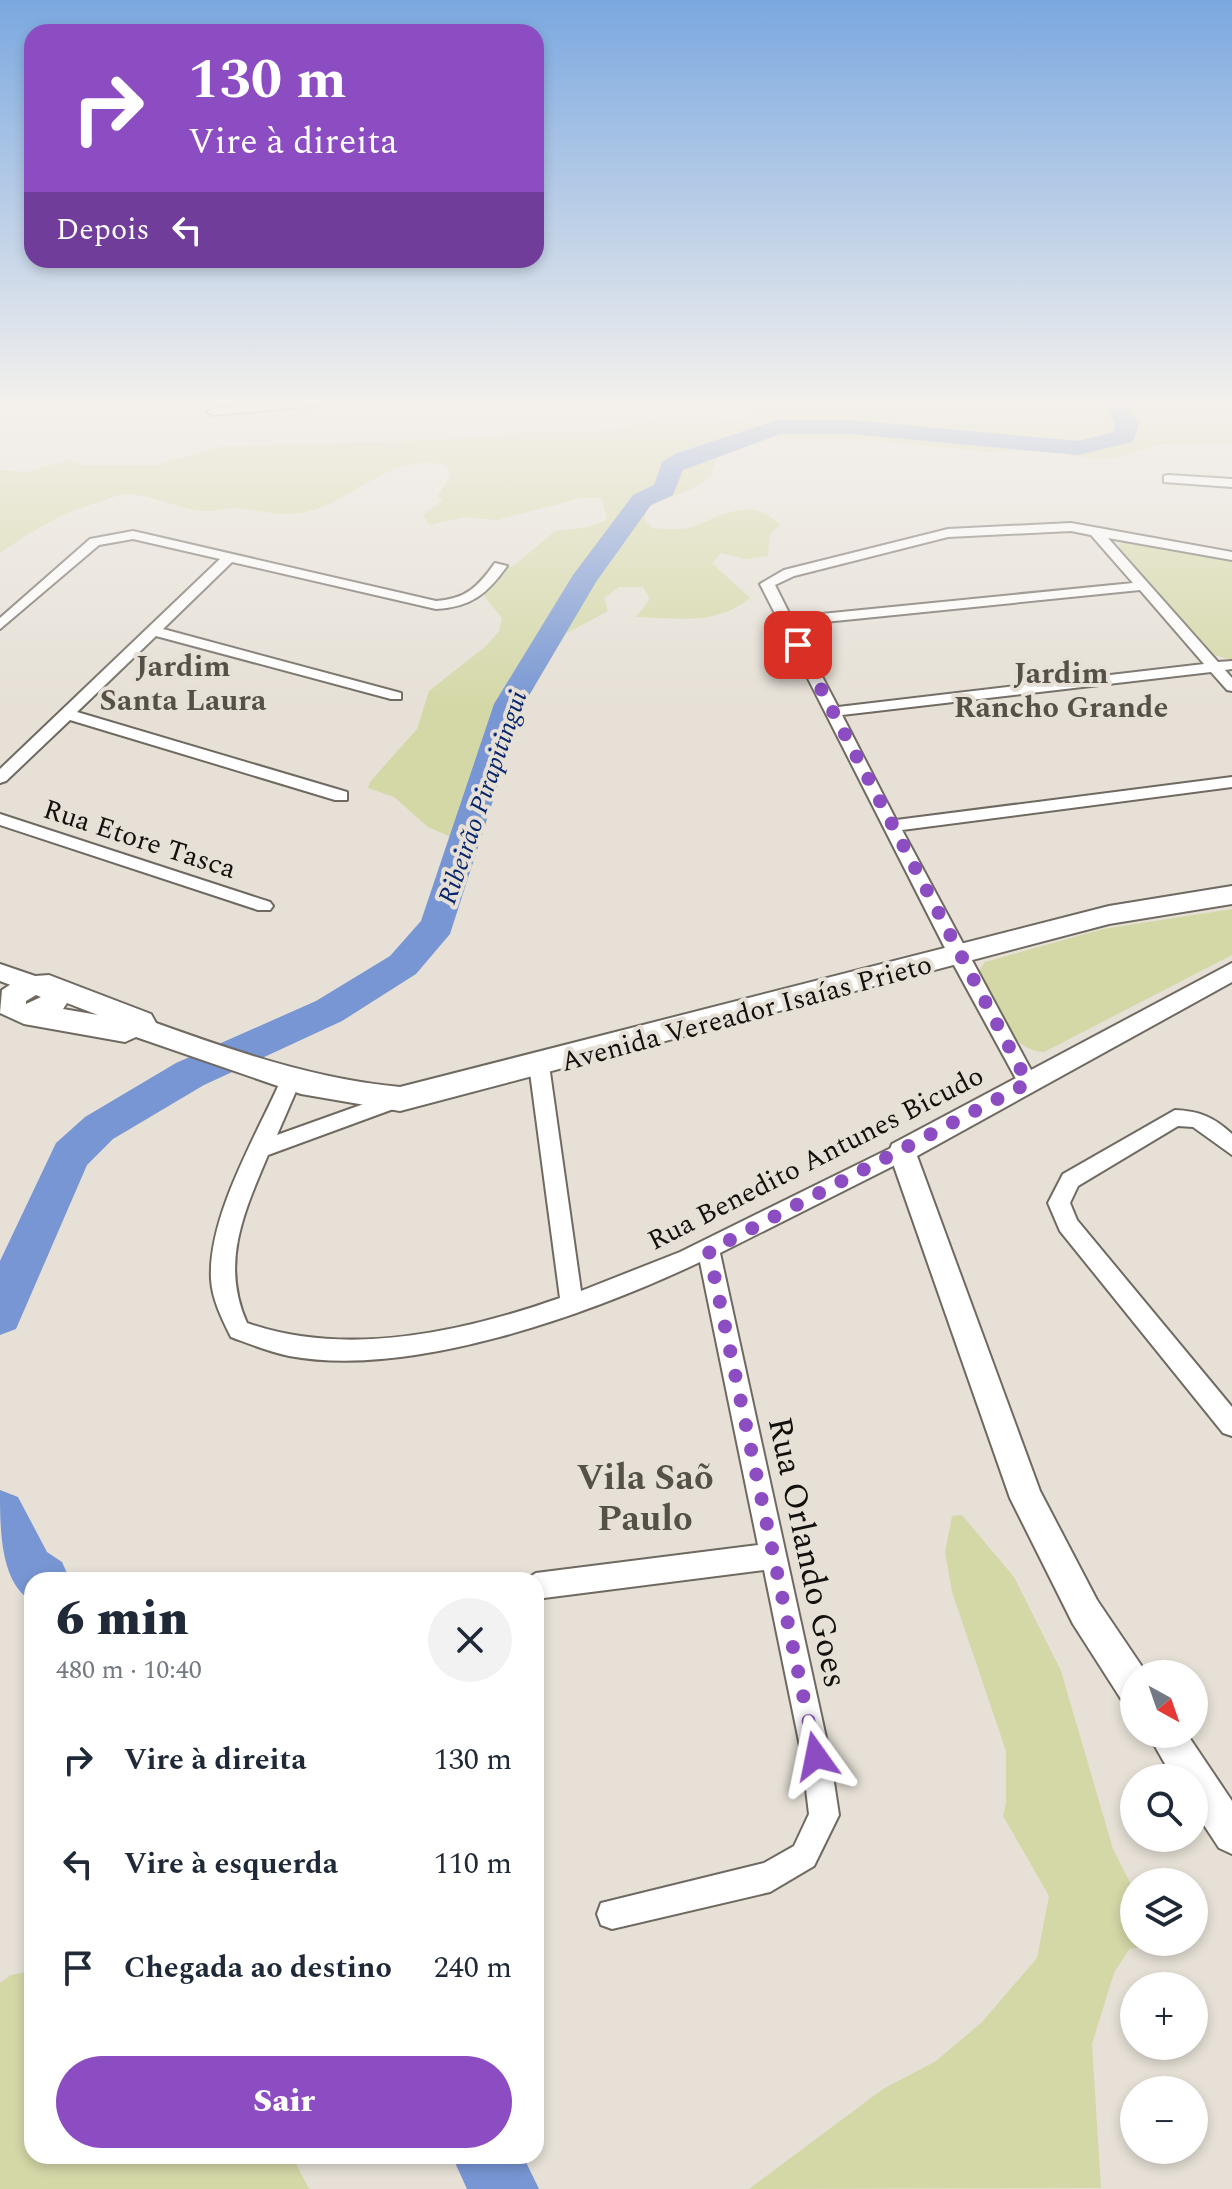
<!DOCTYPE html>
<html lang="pt">
<head>
<meta charset="utf-8">
<style>
	:root { --surface:#fff; --page:#f2f2f3; --text:#1f2937; --muted:#747a83; --accent:#8d4dc2 }
	body { margin:0; font-family:Spectral,serif; background:var(--page); color:var(--text); height:100vh; display:flex; flex-direction:column; font-size:30px; white-space:nowrap }
	* { box-sizing:border-box; margin:0 }
	p { font-size:26px; color:var(--muted) }
	.icon { flex:none; width:44px; height:44px; fill:none; stroke:currentColor; stroke-width:2; stroke-linecap:round; stroke-linejoin:round }
	.map { position:relative; flex:1; overflow:hidden }
	.sheet { position:absolute; left:24px; top:1572px; width:520px; height:592px; display:flex; flex-direction:column; background:var(--surface); border-radius:24px; box-shadow:0 4px 12px #0003 }
	.sheet>* { flex:none }
	.guide { position:absolute; left:24px; top:24px; width:520px; height:244px; border-radius:24px; box-shadow:0 4px 12px #0003; background:#8d4dc2; color:#fff; overflow:hidden }
	.needle { width:52px; rotate:140deg }
	.tools { position:absolute; left:1120px; top:1660px; display:grid; gap:16px }
	.tools a { display:grid; place-items:center; width:88px; height:88px; border-radius:50%; background:var(--surface); box-shadow:0 4px 12px #0003; font-size:40px }
	.pin { position:absolute; display:grid; place-items:center; width:68px; height:68px; color:#fff; margin:-34px; border-radius:16px; box-shadow:0 4px 12px #0006 }
	.me { position:absolute; width:88px; margin:-44px; rotate:348deg; stroke-linejoin:round; filter:drop-shadow(0 0 6px #0008) }
	.turn { display:flex; align-items:center; gap:28px; height:168px; padding:0 32px; font-size:36px }
	.turn .icon { width:104px; height:104px; stroke-width:2.5 }
	.turn b { display:block; font-size:56px; line-height:68px }
	.then { display:flex; align-items:center; height:76px; padding:0 32px; background:#0003; gap:16px; font-size:30px }
	.round { display:grid; place-items:center; flex:none; width:84px; height:84px; border-radius:42px; background:var(--page) }
	.head { display:flex; align-items:center; justify-content:space-between; height:136px; padding:0 32px }
	h1 { font-size:48px; font-weight:800; line-height:60px }
	.cta { display:flex; gap:16px; margin-top:auto; padding:16px 32px }
	.cta a { flex:1; height:92px; border-radius:48px; background:var(--accent); color:#fff; font-size:32px; font-weight:800; line-height:92px; text-align:center }
	ul { padding:0; list-style:none }
	li { display:flex; align-items:center; gap:24px; height:104px; padding:0 32px }
	li div { flex:1 }
	li b { display:block; font-size:30px }
	li em { font-style:normal }
	.map>svg:first-child { display:block }
</style>
</head>
<body>
<div class="map">
<svg width="1232" height="2189" viewBox="0 0 1232 2189">
	<rect width="100%" height="100%" fill="#e6e0d6"/>
	<path fill="#d4d8a7" d="M 792,401 L 1232,401 L 1232,443 L 1161,444 L 1114,458 L 1094,459 L 1046,450 L 985,452 L 861,439 L 760,437 L 741,442 L 717,458 L 710,476 L 700,485 L 648,507 L 644,518 L 652,528 C 667,529 683,531 697,525 C 726,513 754,497 780,525 L 770,534 L 768,556 L 746,559 L 721,553 L 712,563 L 750,598 C 716,626 677,618 636,617 L 650,599 L 643,587 L 619,587 L 604,598 L 608,611 L 567,633 L 538,656 L 527,685 L 514,698 L 510,729 L 492,761 L 469,830 L 451,837 L 428,827 L 394,797 L 368,788 L 370,782 L 417,729 L 429,691 L 486,646 L 499,631 L 502,618 L 486,599 L 479,577 L 513,566 L 555,531 L 588,527 L 607,520 L 602,498 L 581,498 L 497,520 L 465,517 L 429,525 L 423,515 L 442,501 L 438,496 L 450,476 L 447,466 C 394,449 356,501 306,512 C 275,518 262,509 234,508 C 224,508 213,512 203,511 C 180,509 149,494 126,494 C 115,495 107,500 97,503 C 59,513 33,531 0,553 L 0,470 L 26,472 L 69,460 L 83,465 L 157,465 L 220,447 L 505,437 L 502,433 L 616,430 L 652,421 L 698,424 L 736,420 Z
		M 1126,541 L 1232,560 L 1232,660 L 1215,655 L 1119,549 L 1119,544 Z
		M 1232,909 L 1232,955 L 1044,1052 C 1007,1050 992,1002 979,971 L 985,962 L 1103,929 Z
		M 962,1515 L 1014,1577 L 1061,1671 L 1113,1849 L 1134,1891 L 1134,1942 L 1159,1942 L 1162,1948 L 1130,1948 L 1114,1973 L 1092,2044 L 1101,2188 L 749,2189 L 883,2089 L 936,2061 L 982,2022 L 1037,1958 L 1049,1896 L 1003,1816 L 1006,1803 L 1006,1751 L 952,1592 L 945,1552 L 952,1516 Z
		M 32,1971 L 32,2156 L 292,2156 L 309,2189 L 0,2189 L 0,1983 L 11,1975 Z"/>
	<g fill="none" stroke-linecap="round" stroke-linejoin="round">
		<path fill="#7796d3" fill-rule="evenodd" d="M 1103,401 L 1125,401 L 1139,425 L 1133,442 L 1078,455 L 851,434 L 780,434 L 683,470 L 673,495 L 651,505 L 596,582 L 524,704 L 450,934 L 416,974 L 342,1021 L 204,1085 L 113,1139 L 87,1165 L 16,1329 L 0,1335 L 0,1261 L 56,1143 L 85,1117 L 176,1063 L 316,1001 L 390,956 L 421,921 L 494,704 L 573,575 L 633,495 L 654,485 L 662,462 L 677,453 L 778,420 L 851,420 L 1078,441 L 1114,432 L 1115,425 Z
			M 0,1490 L 18,1497 L 47,1552 L 62,1562 L 70,1580 L 32,1580 L 32,1601 C 0,1583 0,1529 0,1490 Z
			M 452,2156 L 523,2156 L 539,2189 L 467,2189 Z"/>
		<defs>
			<path id="minor" d="M 302,401 L 341,401 L 335,404 L 213,415 L 207,412 L 213,409 Z
				M 1168,475 L 1232,479 L 1232,487 L 1164,482 L 1164,476 Z
				M 1071,523 L 1232,552 L 1232,560 L 1108,538 L 1218,662 L 1232,661 L 1232,669 L 1225,670 L 1232,678 L 1232,691 L 1227,690 L 1211,672 L 842,715 L 896,820 L 1232,777 L 1232,787 L 902,830 L 1038,1083 L 1028,1091 L 1021,1088 L 949,956 L 760,584 L 784,570 L 948,529 ZM 1071,531 L 1091,535 L 1133,583 L 791,617 L 775,585 L 794,576 L 948,537 ZM 1140,590 L 1204,664 L 838,707 L 795,625 Z
				M 133,531 L 436,601 C 466,599 478,587 495,563 L 507,566 C 487,594 471,607 436,609 L 232,562 L 163,629 L 401,693 L 401,699 L 391,699 L 156,636 L 77,712 L 347,792 L 347,800 L 335,800 L 70,720 L 6,781 L 0,783 L 0,769 L 220,559 L 133,539 L 99,545 L 0,629 L 0,618 L 90,539 Z
				M 0,814 L 270,902 L 273,906 L 270,910 L 258,910 L 0,825 Z
				M 539,1058 L 549,1065 L 581,1291 L 680,1252 L 895,1146 L 909,1146 L 912,1152 L 909,1158 L 720,1253 L 830,1756 L 839,1815 L 814,1866 L 770,1892 L 612,1929 L 601,1925 L 597,1914 L 601,1903 L 764,1863 L 794,1846 L 809,1814 L 802,1756 L 764,1570 L 536,1599 L 536,1580 L 525,1580 L 536,1573 L 758,1545 L 700,1262 C 590,1314 411,1379 289,1356 C 269,1352 250,1344 231,1337 C 222,1319 212,1299 211,1279 C 208,1217 255,1138 280,1082 L 290,1074 L 300,1082 L 277,1135 L 400,1091 L 407,1094 L 410,1099 L 407,1104 L 268,1155 C 244,1212 220,1263 247,1323 C 347,1358 463,1332 560,1298 L 529,1065 Z
				M 1175,1110 C 1199,1111 1214,1117 1232,1134 L 1232,1155 L 1193,1127 L 1178,1126 L 1078,1186 L 1070,1203 L 1077,1220 L 1232,1407 L 1232,1436 L 1223,1433 L 1060,1231 L 1048,1203 L 1063,1174 Z"/>
			<path id="tertiary" d="M 1232,963 L 1232,982 L 917,1156 L 1040,1491 L 1097,1600 L 1147,1674 L 1134,1674 L 1134,1704 L 1121,1699 L 1073,1624 L 1010,1498 L 889,1152 L 892,1144 Z
				M 0,964 L 41,978 L 44,984 L 41,990 L 32,993 L 0,981 Z
				M 1148,1734 L 1187,1734 L 1232,1801 L 1232,1854 L 1219,1848 L 1194,1810 L 1194,1778 L 1173,1778 Z"/>
			<path id="secondary" d="M 1232,886 L 1232,904 L 1109,924 L 400,1111 L 301,1094 L 136,1037 L 125,1042 L 24,1024 L 0,1013 L 2,990 L 22,977 L 49,975 L 151,1014 L 156,1023 C 237,1052 314,1079 400,1087 L 1109,906 ZM 36,995 L 41,997 L 26,1004 L 26,1001 ZM 67,1003 L 98,1015 L 63,1009 Z"/>
		</defs>
		<use href="#minor" stroke="#6f6961" stroke-width="4"/>
		<use href="#tertiary" stroke="#6f6961" stroke-width="4"/>
		<use href="#secondary" stroke="#6f6961" stroke-width="4"/>
		<use href="#minor" fill="#fff" fill-rule="evenodd"/>
		<use href="#tertiary" fill="#fff" fill-rule="evenodd"/>
		<use href="#secondary" fill="#fff" fill-rule="evenodd"/>
	</g>
	<linearGradient id="sky" x2="0" y2="1"><stop stop-color="#7ba8e0"/><stop offset="0.57" stop-color="#f4f1ed"/><stop offset="1" stop-color="#f4f1ed" stop-opacity="0"/></linearGradient>
	<rect width="1232" height="707" fill="url(#sky)"/>
	<g fill="none" stroke-linecap="round" stroke-linejoin="round">
		<path stroke="#8d4dc2" stroke-width="14" stroke-dasharray="0 25.2" d="M 798,645 L 1028,1083 L 709,1251 L 816,1756"/>
	</g>
	<g text-anchor="middle" stroke-width="8" stroke-linejoin="round" paint-order="stroke">
		<g font-size="26" font-style="italic" fill="#09256c" stroke="#e6e0d6">
			<text transform="translate(482 797) rotate(-71)" y="9">Ribeirão Pirapitingui</text>
		</g>
		<g font-size="28" fill="#13110e" stroke="#e6e0d6">
			<text transform="translate(140 838) rotate(18)" y="10">Rua Etore Tasca</text>
			<text transform="translate(746 1012) rotate(-15)" y="10">Avenida Vereador Isaías Prieto</text>
			<text transform="translate(815 1157) rotate(-27)" y="10">Rua Benedito Antunes Bicudo</text>
		</g>
		<g font-size="30" font-weight="bold" fill="#555048" stroke="#e6e0d6">
			<text x="183" y="676">Jardim<tspan x="183" dy="34">Santa Laura</tspan></text>
			<text x="1061" y="683">Jardim<tspan x="1061" dy="34">Rancho Grande</tspan></text>
		</g>
		<g font-size="34" fill="#13110e" stroke="#e6e0d6">
			<text transform="translate(809 1552) rotate(78)" y="12">Rua Orlando Goes</text>
		</g>
		<g font-size="36" font-weight="bold" fill="#555048" stroke="#e6e0d6">
			<text x="645" y="1489">Vila Saõ<tspan x="645" dy="41">Paulo</tspan></text>
		</g>
	</g>
</svg>
<div class="tools">
<a><svg class="needle" viewBox="-14 -14 28 28"><path d="M0-13l5 13h-10z" fill="#e53935"/><path d="M0 13l5-13h-10z" fill="#747a83"/></svg></a>
<a><svg class="icon" aria-label="search" viewBox="0 0 24 24"><circle cx="10" cy="10" r="6"/><path d="M15 15l6 6"/></svg></a>
<a><svg class="icon" aria-label="layers" viewBox="0 0 24 24"><path d="M12 4l9 5-9 5-9-5zM3 14l9 5 9-5"/></svg></a>
<a>+</a>
<a>−</a>
</div>
<div class="pin" style="left:798px;top:645px;background:#d93025"><svg class="icon" aria-label="arrive" viewBox="0 0 24 24"><path d="M6 21V4h12l-3 4 3 4H6"/></svg></div>
<svg class="me" style="left:816px;top:1756px" viewBox="-20 -20 40 40"><path d="M0-17L14 15 0 8-14 15z" fill="#8d4dc2" stroke="#fff" stroke-width="4"/></svg>
<div class="guide">
<div class="turn"><svg class="icon" aria-label="right" viewBox="0 0 24 24"><path d="M7 20v-9h11M14 6l5 5-5 5"/></svg><div><b>130 m</b>Vire à direita</div></div>
<div class="then">Depois<svg class="icon" aria-label="left" viewBox="0 0 24 24"><path d="M17 20v-9H6M10 6l-5 5 5 5"/></svg></div>
</div>
<section class="sheet">
<div class="head"><div><h1>6 min</h1><p>480 m · 10:40</p></div><a class="round"><svg class="icon" aria-label="close" viewBox="0 0 24 24"><path d="M6 6l12 12M18 6L6 18"/></svg></a></div>
<ul>
<li><svg class="icon" aria-label="right" viewBox="0 0 24 24"><path d="M7 20v-9h11M14 6l5 5-5 5"/></svg><div><b>Vire à direita</b></div><em>130 m</em></li>
<li><svg class="icon" aria-label="left" viewBox="0 0 24 24"><path d="M17 20v-9H6M10 6l-5 5 5 5"/></svg><div><b>Vire à esquerda</b></div><em>110 m</em></li>
<li><svg class="icon" aria-label="arrive" viewBox="0 0 24 24"><path d="M6 21V4h12l-3 4 3 4H6"/></svg><div><b>Chegada ao destino</b></div><em>240 m</em></li>
</ul>
<div class="cta"><a>Sair</a></div>
</section>
</div>
</body>
</html>
